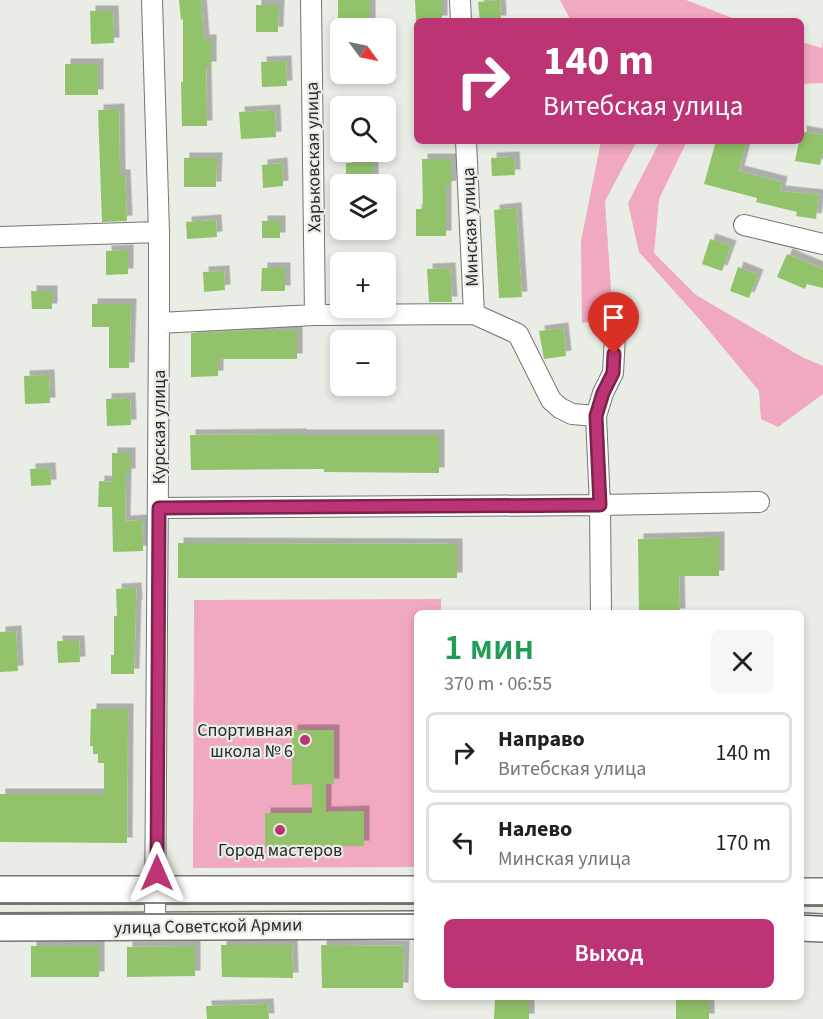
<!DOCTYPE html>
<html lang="ru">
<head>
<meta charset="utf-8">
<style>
	:root { --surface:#fff; --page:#f6f6f6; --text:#202124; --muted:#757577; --line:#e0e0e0; --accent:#bc3473 }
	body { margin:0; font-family:"Source Sans 3",sans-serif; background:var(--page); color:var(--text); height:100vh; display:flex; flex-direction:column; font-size:22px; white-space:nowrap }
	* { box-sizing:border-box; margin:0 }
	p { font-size:20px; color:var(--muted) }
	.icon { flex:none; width:33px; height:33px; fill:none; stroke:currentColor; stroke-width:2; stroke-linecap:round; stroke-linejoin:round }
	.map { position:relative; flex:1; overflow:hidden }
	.drawer { position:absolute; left:414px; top:610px; width:390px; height:390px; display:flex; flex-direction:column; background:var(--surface); border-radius:9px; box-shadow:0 3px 9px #0003 }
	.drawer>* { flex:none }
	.guide { position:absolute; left:414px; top:18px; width:390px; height:126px; border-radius:9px; box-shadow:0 3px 9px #0003; background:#bc3473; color:#fff; overflow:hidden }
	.needle { width:39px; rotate:123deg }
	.controls { position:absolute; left:330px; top:18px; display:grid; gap:12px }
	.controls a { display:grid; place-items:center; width:66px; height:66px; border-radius:9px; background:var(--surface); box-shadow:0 3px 9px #0003; font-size:30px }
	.pin { position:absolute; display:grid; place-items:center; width:51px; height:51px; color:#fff; margin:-62px -26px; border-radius:50% 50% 50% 0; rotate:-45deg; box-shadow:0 0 6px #0007 }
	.pin .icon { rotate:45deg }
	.me { position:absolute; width:66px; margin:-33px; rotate:0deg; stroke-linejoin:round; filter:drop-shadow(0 0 4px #0008) }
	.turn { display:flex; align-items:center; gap:21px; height:126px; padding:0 30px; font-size:27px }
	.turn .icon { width:78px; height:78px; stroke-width:2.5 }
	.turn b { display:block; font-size:42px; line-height:51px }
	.round { display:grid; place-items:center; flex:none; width:63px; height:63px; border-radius:9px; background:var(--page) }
	.head { display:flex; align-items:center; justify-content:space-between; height:102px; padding:0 30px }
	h1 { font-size:36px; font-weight:600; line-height:45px; color:#1e9e55 }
	.primary-button { display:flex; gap:12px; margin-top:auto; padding:12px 30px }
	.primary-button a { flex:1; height:69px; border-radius:9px; background:var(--accent); color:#fff; font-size:24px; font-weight:600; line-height:69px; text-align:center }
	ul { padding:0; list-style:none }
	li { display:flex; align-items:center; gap:18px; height:81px; margin:0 12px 9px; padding:0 18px; border:3px solid var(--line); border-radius:9px }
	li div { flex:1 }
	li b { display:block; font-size:22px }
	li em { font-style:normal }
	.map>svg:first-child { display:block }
</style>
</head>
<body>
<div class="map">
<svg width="823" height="1019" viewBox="0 0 823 1019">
	<defs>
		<filter id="shadow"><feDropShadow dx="5.5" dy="-5.5" stdDeviation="0" flood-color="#0004"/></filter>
	</defs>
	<rect width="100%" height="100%" fill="#e9ede6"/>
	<path fill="#f1a8c1" d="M 560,0 L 686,0 L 740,21 L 571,21 Z
		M 823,39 L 823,83 L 801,84 L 801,42 L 822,48 Z
		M 601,141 L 637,141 L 605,201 L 613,319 L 582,323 L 581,241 Z
		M 660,141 L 687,141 L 659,199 L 654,253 L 696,295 L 802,357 L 823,366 L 823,394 L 778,427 L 761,419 L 759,391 L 701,321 L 639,252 L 628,203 Z
		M 441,599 L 441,613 L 417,614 L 417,867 L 193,868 L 194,600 Z"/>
	<path fill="#92c26a" filter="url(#shadow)" d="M 179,0 L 201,0 L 204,40 L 211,40 L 211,67 L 206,67 L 207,126 L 182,126 L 181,82 L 183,82 L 183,19 L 181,20 Z
		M 338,0 L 370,0 L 370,28 L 338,28 Z
		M 415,0 L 442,0 L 442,21 L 416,21 Z
		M 500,0 L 501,21 L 480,21 L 478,2 Z
		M 256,5 L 279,5 L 278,32 L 256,32 Z
		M 90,11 L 113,11 L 114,43 L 91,44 Z
		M 286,61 L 287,86 L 262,87 L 261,62 Z
		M 65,64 L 98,64 L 98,95 L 65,95 Z
		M 119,109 L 120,175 L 125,175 L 127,221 L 102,222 L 98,110 Z
		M 275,110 L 276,137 L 241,139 L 239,112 Z
		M 801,131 L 823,135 L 823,151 L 820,165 L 795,161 L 799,141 L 801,141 Z
		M 716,141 L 747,141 L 739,171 L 782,182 L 780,191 L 819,195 L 816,219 L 796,216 L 797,212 L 756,202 L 757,198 L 704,184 Z
		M 514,157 L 515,175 L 492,176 L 491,158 Z
		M 184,158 L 217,158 L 216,187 L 184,187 Z
		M 422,159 L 451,159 L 451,186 L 446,187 L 446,236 L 416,236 L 416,209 L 423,209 Z
		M 282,163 L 283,186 L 263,188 L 262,165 Z
		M 346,163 L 373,163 L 373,184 L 346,184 Z
		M 516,208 L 522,297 L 499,298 L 494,210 Z
		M 216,220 L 217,237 L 187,239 L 186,222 Z
		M 262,221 L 280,221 L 280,238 L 262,238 Z
		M 710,239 L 731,246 L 722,271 L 702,264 Z
		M 128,250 L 128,274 L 106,275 L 106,251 Z
		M 787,254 L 823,269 L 823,288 L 807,284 L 805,289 L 777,277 Z
		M 738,267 L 758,275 L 749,298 L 730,291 Z
		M 262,268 L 285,268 L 285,291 L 261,291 Z
		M 450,268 L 452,302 L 429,302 L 427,269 Z
		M 224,271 L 225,290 L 204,292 L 203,272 Z
		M 31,291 L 52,291 L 52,309 L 32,309 Z
		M 92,304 L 131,304 L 129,368 L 109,368 L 109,327 L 92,327 Z
		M 563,328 L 566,356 L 544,359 L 539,331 Z
		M 250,330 L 297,330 L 297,359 L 218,359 L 218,376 L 191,377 L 191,333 Z
		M 49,375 L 50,403 L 25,404 L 24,376 Z
		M 130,398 L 131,425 L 107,426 L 106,399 Z
		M 301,434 L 301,435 L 439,435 L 439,473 L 324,472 L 324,469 L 191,470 L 190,435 Z
		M 112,453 L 130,453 L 130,474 L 126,474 L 125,521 L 142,520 L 143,551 L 113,552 L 112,507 L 98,507 L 99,481 L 112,482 Z
		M 50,468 L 51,485 L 31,486 L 30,469 Z
		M 719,537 L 719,576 L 679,576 L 680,614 L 639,614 L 638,539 Z
		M 178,543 L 457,544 L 457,578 L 178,578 Z
		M 136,588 L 137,605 L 136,605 L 134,674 L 111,674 L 111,655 L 114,655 L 114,616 L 117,616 L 116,589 Z
		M 16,631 L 18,671 L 0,672 L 0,632 Z
		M 57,641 L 79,641 L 80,662 L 58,663 Z
		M 91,709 L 128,709 L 127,843 L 0,842 L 0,794 L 104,794 L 104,763 L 98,763 L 98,754 L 93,754 L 93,746 L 90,746 Z
		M 292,730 L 334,730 L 334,784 L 326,784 L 326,812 L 364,811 L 364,846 L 265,847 L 265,813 L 312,813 L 312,784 L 292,785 Z
		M 221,945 L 292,945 L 293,978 L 222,977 Z
		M 321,945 L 404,946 L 403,988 L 322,988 Z
		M 31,946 L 99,946 L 99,977 L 31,977 Z
		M 195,946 L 195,976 L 127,977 L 127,947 Z
		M 495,998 L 529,998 L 529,1019 L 494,1019 Z
		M 676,998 L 709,998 L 709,1019 L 676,1019 Z
		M 268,1004 L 269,1019 L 207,1019 L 206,1006 Z"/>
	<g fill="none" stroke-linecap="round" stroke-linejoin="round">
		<defs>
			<path id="street" d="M 152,0 L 159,232 L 159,323 L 155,927
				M 311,0 L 315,315
				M 460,0 L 461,21
				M 466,141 L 474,314
				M 744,225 L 823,244
				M 0,237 L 159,232
				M 159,323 L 315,315 L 474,314 L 518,334 L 551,400 L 560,408 L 572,414 L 596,416
				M 159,508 L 600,505 L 759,502
				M 601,614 L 600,505 L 596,416 L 603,393 L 613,373 L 615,336"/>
			<path id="secondary" d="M 0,890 L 417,890
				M 801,892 L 823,892
				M 0,927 L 417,925
				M 801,927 L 823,928"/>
		</defs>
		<use href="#street" stroke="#737770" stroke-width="22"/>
		<use href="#secondary" stroke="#737770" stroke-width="30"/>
		<use href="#street" stroke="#fff" stroke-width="20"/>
		<use href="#secondary" stroke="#fff" stroke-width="27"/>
		<path stroke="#565955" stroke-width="1.5" d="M 0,903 L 417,903
			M 801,905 L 823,905
			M 0,914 L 417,914
			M 801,915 L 823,916"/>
	</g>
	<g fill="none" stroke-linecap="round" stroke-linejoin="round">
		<defs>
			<path id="route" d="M 157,873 L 159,508 L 600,505 L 596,416 L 603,393 L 613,373 L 614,354"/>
		</defs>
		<use href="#route" stroke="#7a224b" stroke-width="15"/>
		<use href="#route" stroke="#bc3473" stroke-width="10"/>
	</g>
	<g fill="#bc3473" stroke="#e9ede6" stroke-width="2">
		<circle cx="305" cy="740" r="6"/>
		<circle cx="280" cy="830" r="6"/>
	</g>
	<g text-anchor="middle" stroke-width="4.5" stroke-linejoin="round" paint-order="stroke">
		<g font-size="18" fill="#2a2c29" stroke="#e9ede6">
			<text transform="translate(313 157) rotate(-91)" y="6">Харьковская улица</text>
			<text transform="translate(470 227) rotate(-92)" y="6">Минская улица</text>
			<text transform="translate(159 427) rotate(-90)" y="6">Курская улица</text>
			<text transform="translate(208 926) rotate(-1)" y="6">улица Советской Армии</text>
		</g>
		<g font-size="18" fill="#2a2c29" stroke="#e9ede6" text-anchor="end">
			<text x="293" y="736">Спортивная<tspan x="293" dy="21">школа № 6</tspan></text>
			<text x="280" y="856" text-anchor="middle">Город мастеров</text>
		</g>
	</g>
</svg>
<div class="controls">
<a><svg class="needle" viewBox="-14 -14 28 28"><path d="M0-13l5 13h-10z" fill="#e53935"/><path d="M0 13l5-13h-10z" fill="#757577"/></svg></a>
<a><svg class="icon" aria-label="search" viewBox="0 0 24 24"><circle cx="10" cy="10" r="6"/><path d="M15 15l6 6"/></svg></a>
<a><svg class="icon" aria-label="layers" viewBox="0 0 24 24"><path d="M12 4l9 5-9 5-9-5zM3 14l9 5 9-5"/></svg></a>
<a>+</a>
<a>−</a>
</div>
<div class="pin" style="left:614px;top:354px;background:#d93025"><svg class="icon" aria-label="arrive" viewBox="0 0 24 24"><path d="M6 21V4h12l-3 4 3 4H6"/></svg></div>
<svg class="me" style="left:157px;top:873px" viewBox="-20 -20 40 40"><path d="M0-17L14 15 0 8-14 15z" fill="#bc3473" stroke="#fff" stroke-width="4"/></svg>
<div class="guide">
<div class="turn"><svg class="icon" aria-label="right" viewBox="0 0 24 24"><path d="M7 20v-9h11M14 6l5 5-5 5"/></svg><div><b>140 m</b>Витебская улица</div></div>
</div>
<section class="drawer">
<div class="head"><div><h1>1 мин</h1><p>370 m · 06:55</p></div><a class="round"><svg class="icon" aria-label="close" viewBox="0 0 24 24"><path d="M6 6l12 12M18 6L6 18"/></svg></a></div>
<ul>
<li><svg class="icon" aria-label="right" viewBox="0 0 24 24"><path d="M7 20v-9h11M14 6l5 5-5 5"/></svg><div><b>Направо</b><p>Витебская улица</p></div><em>140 m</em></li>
<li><svg class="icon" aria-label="left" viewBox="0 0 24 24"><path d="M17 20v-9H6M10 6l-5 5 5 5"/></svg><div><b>Налево</b><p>Минская улица</p></div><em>170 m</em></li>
</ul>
<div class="primary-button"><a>Выход</a></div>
</section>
</div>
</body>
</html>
